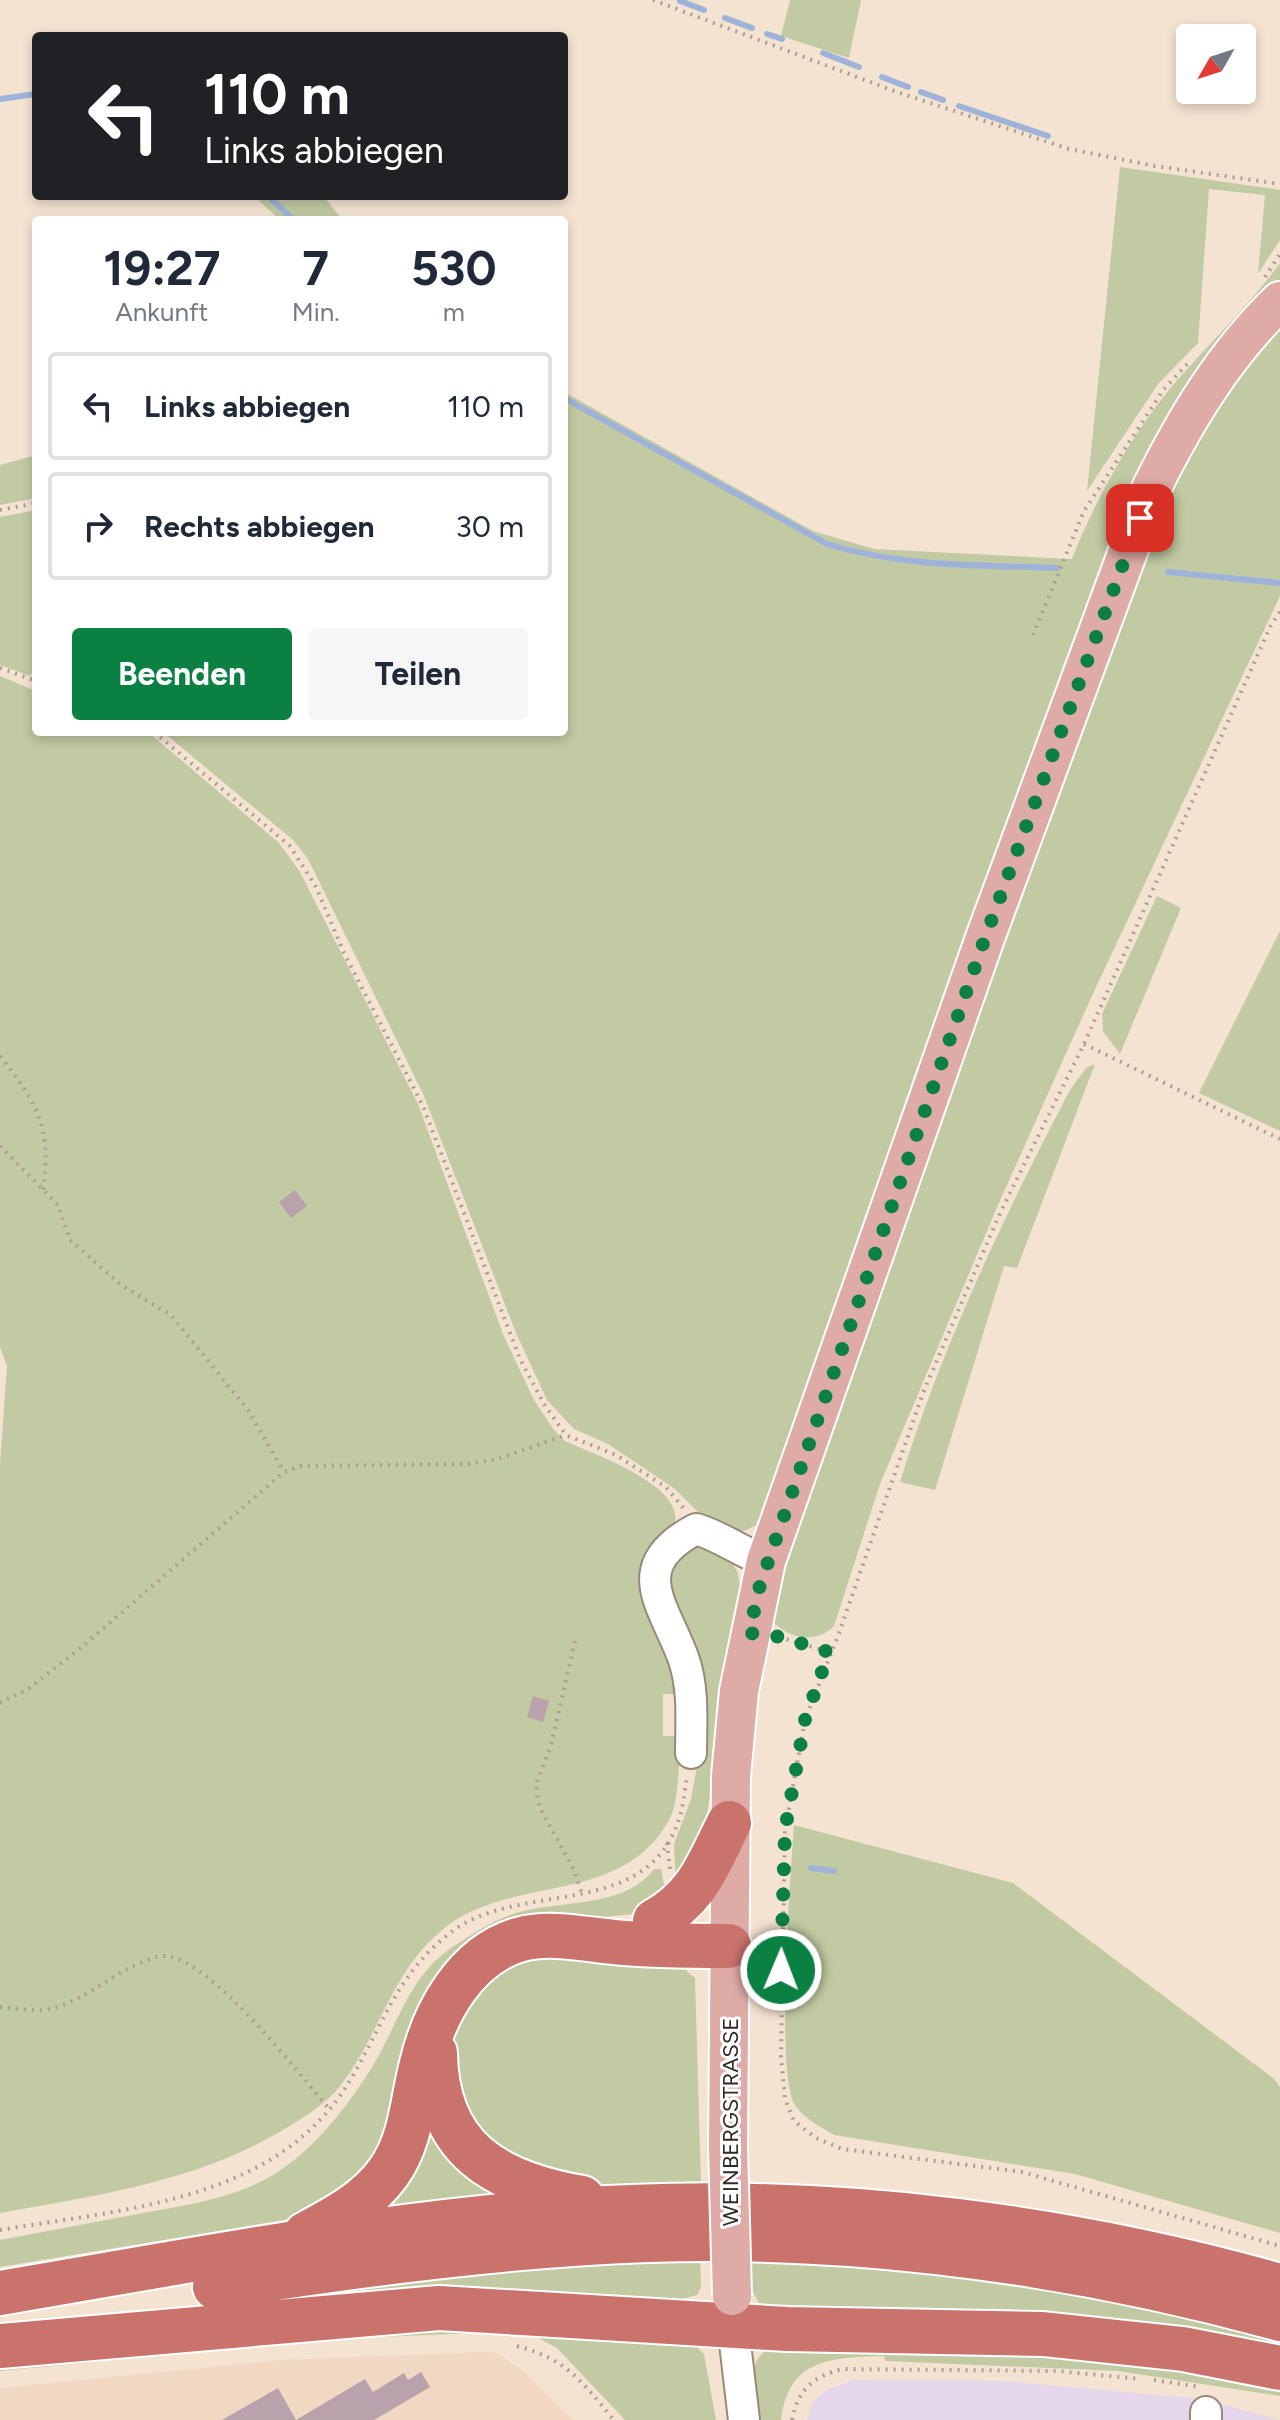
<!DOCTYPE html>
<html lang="de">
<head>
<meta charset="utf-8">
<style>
	:root { --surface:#fff; --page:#f6f6f7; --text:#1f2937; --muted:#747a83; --line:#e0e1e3; --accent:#0b8043 }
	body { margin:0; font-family:Figtree,sans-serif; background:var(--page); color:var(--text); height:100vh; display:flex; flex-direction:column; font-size:30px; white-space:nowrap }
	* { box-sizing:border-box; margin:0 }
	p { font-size:26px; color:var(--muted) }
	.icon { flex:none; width:44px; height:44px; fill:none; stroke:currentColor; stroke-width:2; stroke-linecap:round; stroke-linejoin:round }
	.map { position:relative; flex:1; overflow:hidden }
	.panel { position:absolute; left:32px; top:216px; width:536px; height:520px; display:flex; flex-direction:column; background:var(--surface); border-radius:8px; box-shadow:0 4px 12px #0003 }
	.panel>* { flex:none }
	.hud { position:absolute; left:32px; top:32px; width:536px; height:168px; border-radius:8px; box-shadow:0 4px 12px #0003; background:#202124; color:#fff; overflow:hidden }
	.needle { width:52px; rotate:231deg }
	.buttons { position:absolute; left:1176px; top:24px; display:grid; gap:16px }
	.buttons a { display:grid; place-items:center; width:80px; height:80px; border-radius:8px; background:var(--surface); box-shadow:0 4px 12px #0003; font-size:40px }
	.pin { position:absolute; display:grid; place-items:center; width:68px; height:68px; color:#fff; margin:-34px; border-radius:16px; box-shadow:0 4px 12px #0006 }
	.me { position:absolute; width:88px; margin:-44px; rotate:1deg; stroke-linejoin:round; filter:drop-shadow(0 0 6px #0008) }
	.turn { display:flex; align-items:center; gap:28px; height:168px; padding:0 40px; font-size:36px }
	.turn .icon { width:104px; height:104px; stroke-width:2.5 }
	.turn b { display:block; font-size:56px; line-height:68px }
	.eta { display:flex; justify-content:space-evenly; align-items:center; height:136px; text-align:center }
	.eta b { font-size:48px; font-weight:700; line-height:56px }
	.primary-button { display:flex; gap:16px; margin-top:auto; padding:16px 40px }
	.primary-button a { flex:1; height:92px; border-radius:8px; background:var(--accent); color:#fff; font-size:32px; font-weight:700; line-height:92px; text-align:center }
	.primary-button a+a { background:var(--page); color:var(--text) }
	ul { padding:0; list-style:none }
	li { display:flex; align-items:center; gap:24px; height:108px; margin:0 16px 12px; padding:0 24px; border:4px solid var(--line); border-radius:8px }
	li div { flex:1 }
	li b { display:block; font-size:30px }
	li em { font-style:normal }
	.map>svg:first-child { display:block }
</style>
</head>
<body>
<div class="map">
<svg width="1280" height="2420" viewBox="0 0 1280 2420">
	<rect width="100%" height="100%" fill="#f5e3d2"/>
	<path fill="#e4d7eb" d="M 854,2380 L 1004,2381 L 1202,2399 L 1280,2420 L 807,2420 L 813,2402 L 828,2389 Z"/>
	<path fill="#f0d8c2" d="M 483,2352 L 497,2353 L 526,2373 L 573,2420 L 0,2420 L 0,2388 L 281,2360 Z"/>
	<path fill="#c1caa2" d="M 790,0 L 861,0 L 849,58 L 781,36 Z
		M 1120,167 L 1280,190 L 1280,240 L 1258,274 L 1265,195 L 1209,189 L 1198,343 L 1158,384 L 1087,491 Z
		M 254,196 L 323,196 L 343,220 L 280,220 Z
		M 1280,263 L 1280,286 L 1200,369 L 1163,426 L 1121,514 L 762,1523 L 741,1532 L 714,1528 L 675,1489 L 608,1444 L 574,1429 L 547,1400 L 516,1333 L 424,1096 L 308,859 L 293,840 L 163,732 L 564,732 L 564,392 L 813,531 L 874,549 L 1072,559 C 1096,498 1131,435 1174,384 C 1209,343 1248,307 1280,263 Z
		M 1280,322 L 1280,596 L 1090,1000 L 998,1205 L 880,1484 L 834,1626 C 815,1646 785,1637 769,1618 L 784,1543 L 1165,503 L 1225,387 Z
		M 36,455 L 36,498 L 0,505 L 0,465 Z
		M 36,510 L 36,666 L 30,676 L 0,665 L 0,517 Z
		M 0,676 L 36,691 L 36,732 L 148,732 L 279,843 L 300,872 L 418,1104 L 503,1334 L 534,1400 L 554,1430 L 565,1441 C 593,1454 682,1484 675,1522 C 672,1535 660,1548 653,1560 L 681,1694 L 663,1694 L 663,1736 L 681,1736 C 679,1757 679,1804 669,1820 C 621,1906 517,1874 447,1926 C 391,1969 381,2034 340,2086 C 327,2103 306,2116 288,2127 C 198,2182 102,2194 0,2213 L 0,1465 L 7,1366 L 0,1347 Z
		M 1157,896 L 1181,908 L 1120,1054 L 1103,1031 L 1102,1014 Z
		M 1280,931 L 1280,1131 L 1199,1093 Z
		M 1095,1064 L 1017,1268 L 1004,1266 L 935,1490 L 900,1482 C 942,1346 1004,1216 1070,1090 L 1086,1068 Z
		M 702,1544 L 729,1558 L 738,1573 L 742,1600 L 717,1722 L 711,1791 L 700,1852 L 676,1884 L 674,1844 L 691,1799 L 698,1761 L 663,1577 L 675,1555 Z
		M 794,1825 L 1013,1883 L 1273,2078 L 1280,2087 L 1280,2233 L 1075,2174 L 834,2135 C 821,2127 803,2118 795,2105 C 775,2074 791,1871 794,1825 Z
		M 654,1869 L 661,1869 L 668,1905 L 652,1912 L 526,1925 L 495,1935 L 394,2140 L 327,2209 L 290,2219 L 0,2267 L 0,2240 C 46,2231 92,2223 138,2214 C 180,2206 227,2200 266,2179 C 308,2156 341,2115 367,2075 C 397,2031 406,1977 454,1946 C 473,1934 491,1921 513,1914 C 558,1899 623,1910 654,1869 Z
		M 667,1954 L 695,1978 L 701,2184 L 563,2186 L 487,2157 L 442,2072 L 462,1996 L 512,1955 Z
		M 426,2100 L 508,2197 L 363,2213 Z
		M 700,2256 L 701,2287 L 697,2295 L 682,2299 L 680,2304 L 32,2335 L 216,2304 L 514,2267 Z
		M 750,2260 C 929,2270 1108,2288 1280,2341 L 1280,2357 L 762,2308 L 751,2289 Z
		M 335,2323 L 692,2342 L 704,2354 L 716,2420 L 625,2420 L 557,2348 L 533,2335 L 473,2333 L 337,2339 L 0,2371 L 0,2354 Z
		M 799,2335 L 1280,2376 L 1280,2396 L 1118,2371 L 885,2361 L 884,2356 C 832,2358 789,2357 781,2420 L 758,2420 C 751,2368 743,2354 799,2335 Z"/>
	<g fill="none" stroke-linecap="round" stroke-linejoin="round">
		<path stroke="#9fb3da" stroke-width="6" d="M 680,1 L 704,10
			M 725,18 L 752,28
			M 767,34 L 782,39
			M 823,53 L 859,67
			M 882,77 L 908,87
			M 921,92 L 943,100
			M 0,99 L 36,94
			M 959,106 L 1048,136
			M 268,196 L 294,220
			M 564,398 L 827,544 C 902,567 979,565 1057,568
			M 1168,572 L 1280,583
			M 811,1868 L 834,1871"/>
	</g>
	<path fill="#b9a2ab" d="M 295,1190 L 307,1206 L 291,1218 L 279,1202 Z
		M 533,1696 L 549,1701 L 543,1722 L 527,1717 Z
		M 421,2372 L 430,2387 L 374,2420 L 296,2420 L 365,2379 L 373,2392 L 404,2373 L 408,2380 Z
		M 278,2388 L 296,2420 L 222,2420 Z"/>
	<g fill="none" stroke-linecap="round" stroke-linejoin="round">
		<defs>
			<path id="minor" d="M 691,1753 C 691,1722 694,1690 684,1660 C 665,1606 624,1567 696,1529 C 723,1537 740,1552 766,1561
				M 733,2326 L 744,2420
				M 1206,2420 L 1206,2412"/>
			<path id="major" d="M 728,2146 L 731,1776 L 739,1691 L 766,1561 L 985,938 L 1151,489 C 1185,420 1224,355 1280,301"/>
			<path id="highway" d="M 655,1921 C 698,1897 708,1865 729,1823
				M 435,2053 C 436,2149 495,2183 582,2198
				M 306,2234 C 336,2218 368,2201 388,2173 C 412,2140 412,2101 422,2064 C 434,2013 465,1956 518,1940 C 550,1931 582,1939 614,1942 C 652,1946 691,1946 729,1946
				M 215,2287 C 339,2268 462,2251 587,2243 C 820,2228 1056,2257 1280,2319
				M 0,2293 C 209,2258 419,2215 631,2207 C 848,2198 1071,2227 1280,2286
				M 0,2346 L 439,2308 L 787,2329 L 1043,2334 L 1183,2349 L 1280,2368"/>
		</defs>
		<use href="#minor" stroke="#9a897a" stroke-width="34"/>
		<use href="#major" stroke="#fff" stroke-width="42"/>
		<use href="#highway" stroke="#fff" stroke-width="48"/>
		<path stroke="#ab9d90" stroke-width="4" stroke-dasharray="2 6" stroke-linecap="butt" d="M 653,0 L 894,91 L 1069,149 L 1155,166 L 1280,184
			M 1265,277 L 1280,254
			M 0,510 L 36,503
			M 1280,612 L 1271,625 L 1084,1044 L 1000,1213 L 923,1393 L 839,1633 L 805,1720 L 785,1830 L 781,2057 L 785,2099 L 794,2121 L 816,2138 L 842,2149 L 1022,2172 L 1280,2246
			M 1033,635 L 1084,511 L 1164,389 L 1190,361
			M 0,668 L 36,681
			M 154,732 L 290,846 L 316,887 L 344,953 L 423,1106 L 520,1359 L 544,1404 L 566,1435 L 616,1455 L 666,1487 L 685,1510
			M 1084,1044 L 1280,1139
			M 0,1056 C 38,1104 52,1128 43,1191
			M 0,1146 L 58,1205 L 70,1240 L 121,1285 L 171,1315 L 248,1410 L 284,1472
			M 779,1637 L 829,1652
			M 575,1641 L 551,1745 L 536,1785 L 539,1806 L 574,1870 L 582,1894
			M 0,1703 L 28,1689 L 83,1646 L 284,1472 L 301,1466 L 468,1464 L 498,1459 L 566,1435
			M 667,1843 L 670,1869
			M 0,2007 C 14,2008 29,2011 43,2010 C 75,2006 103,1981 131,1967 C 141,1963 156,1955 166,1956 C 213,1961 298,2073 330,2110
			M 0,2230 C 130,2208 284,2201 355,2072 C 386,2017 400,1970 454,1930 C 524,1880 649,1921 680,1816 C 684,1803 685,1788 687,1775
			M 517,2346 C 568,2360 581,2381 614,2420
			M 1154,2380 L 1201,2387
			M 792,2420 C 798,2389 813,2377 842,2369 L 1057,2371 L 1141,2379"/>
		<use href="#minor" stroke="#fff" stroke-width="30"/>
		<use href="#major" stroke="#dfaba7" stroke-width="38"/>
		<use href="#highway" stroke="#ca736d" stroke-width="44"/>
		<defs>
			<path id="major-bridge" d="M 728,2146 L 732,2296"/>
		</defs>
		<use href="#major-bridge" stroke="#fff" stroke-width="42" stroke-linecap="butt"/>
		<use href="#major-bridge" stroke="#dfaba7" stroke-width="38"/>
	</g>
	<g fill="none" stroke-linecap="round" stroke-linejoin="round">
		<path stroke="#0b8043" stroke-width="14" stroke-dasharray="0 25.2" d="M 781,1970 L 785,1830 L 805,1720 L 829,1652 L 781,1637 L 749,1633 L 760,1585 L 985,938 L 1140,518"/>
	</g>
	<g text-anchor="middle" stroke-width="6" stroke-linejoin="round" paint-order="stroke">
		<g font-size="22" fill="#312b24" stroke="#fff">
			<text transform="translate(730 2122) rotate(-90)" y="8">WEINBERGSTRASSE</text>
		</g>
	</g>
</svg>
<div class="buttons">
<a><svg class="needle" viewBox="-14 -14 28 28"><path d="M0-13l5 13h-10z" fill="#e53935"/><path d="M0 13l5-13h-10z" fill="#747a83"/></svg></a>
</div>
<div class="pin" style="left:1140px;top:518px;background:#d93025"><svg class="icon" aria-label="arrive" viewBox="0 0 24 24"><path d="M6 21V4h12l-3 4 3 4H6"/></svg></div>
<svg class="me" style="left:781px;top:1970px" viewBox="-20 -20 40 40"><circle r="17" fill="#0b8043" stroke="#fff" stroke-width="3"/><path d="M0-11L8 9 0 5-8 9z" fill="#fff"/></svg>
<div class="hud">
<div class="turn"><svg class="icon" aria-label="left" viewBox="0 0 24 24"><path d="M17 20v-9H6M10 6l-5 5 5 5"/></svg><div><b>110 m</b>Links abbiegen</div></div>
</div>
<section class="panel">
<div class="eta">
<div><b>19:27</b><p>Ankunft</p></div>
<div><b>7</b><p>Min.</p></div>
<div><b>530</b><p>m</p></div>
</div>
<ul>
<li><svg class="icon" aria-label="left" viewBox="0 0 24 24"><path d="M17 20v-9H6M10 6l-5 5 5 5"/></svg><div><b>Links abbiegen</b></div><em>110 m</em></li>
<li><svg class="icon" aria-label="right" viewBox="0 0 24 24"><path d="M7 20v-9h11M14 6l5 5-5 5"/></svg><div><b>Rechts abbiegen</b></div><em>30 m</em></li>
</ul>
<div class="primary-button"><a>Beenden</a><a>Teilen</a></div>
</section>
</div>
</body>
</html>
